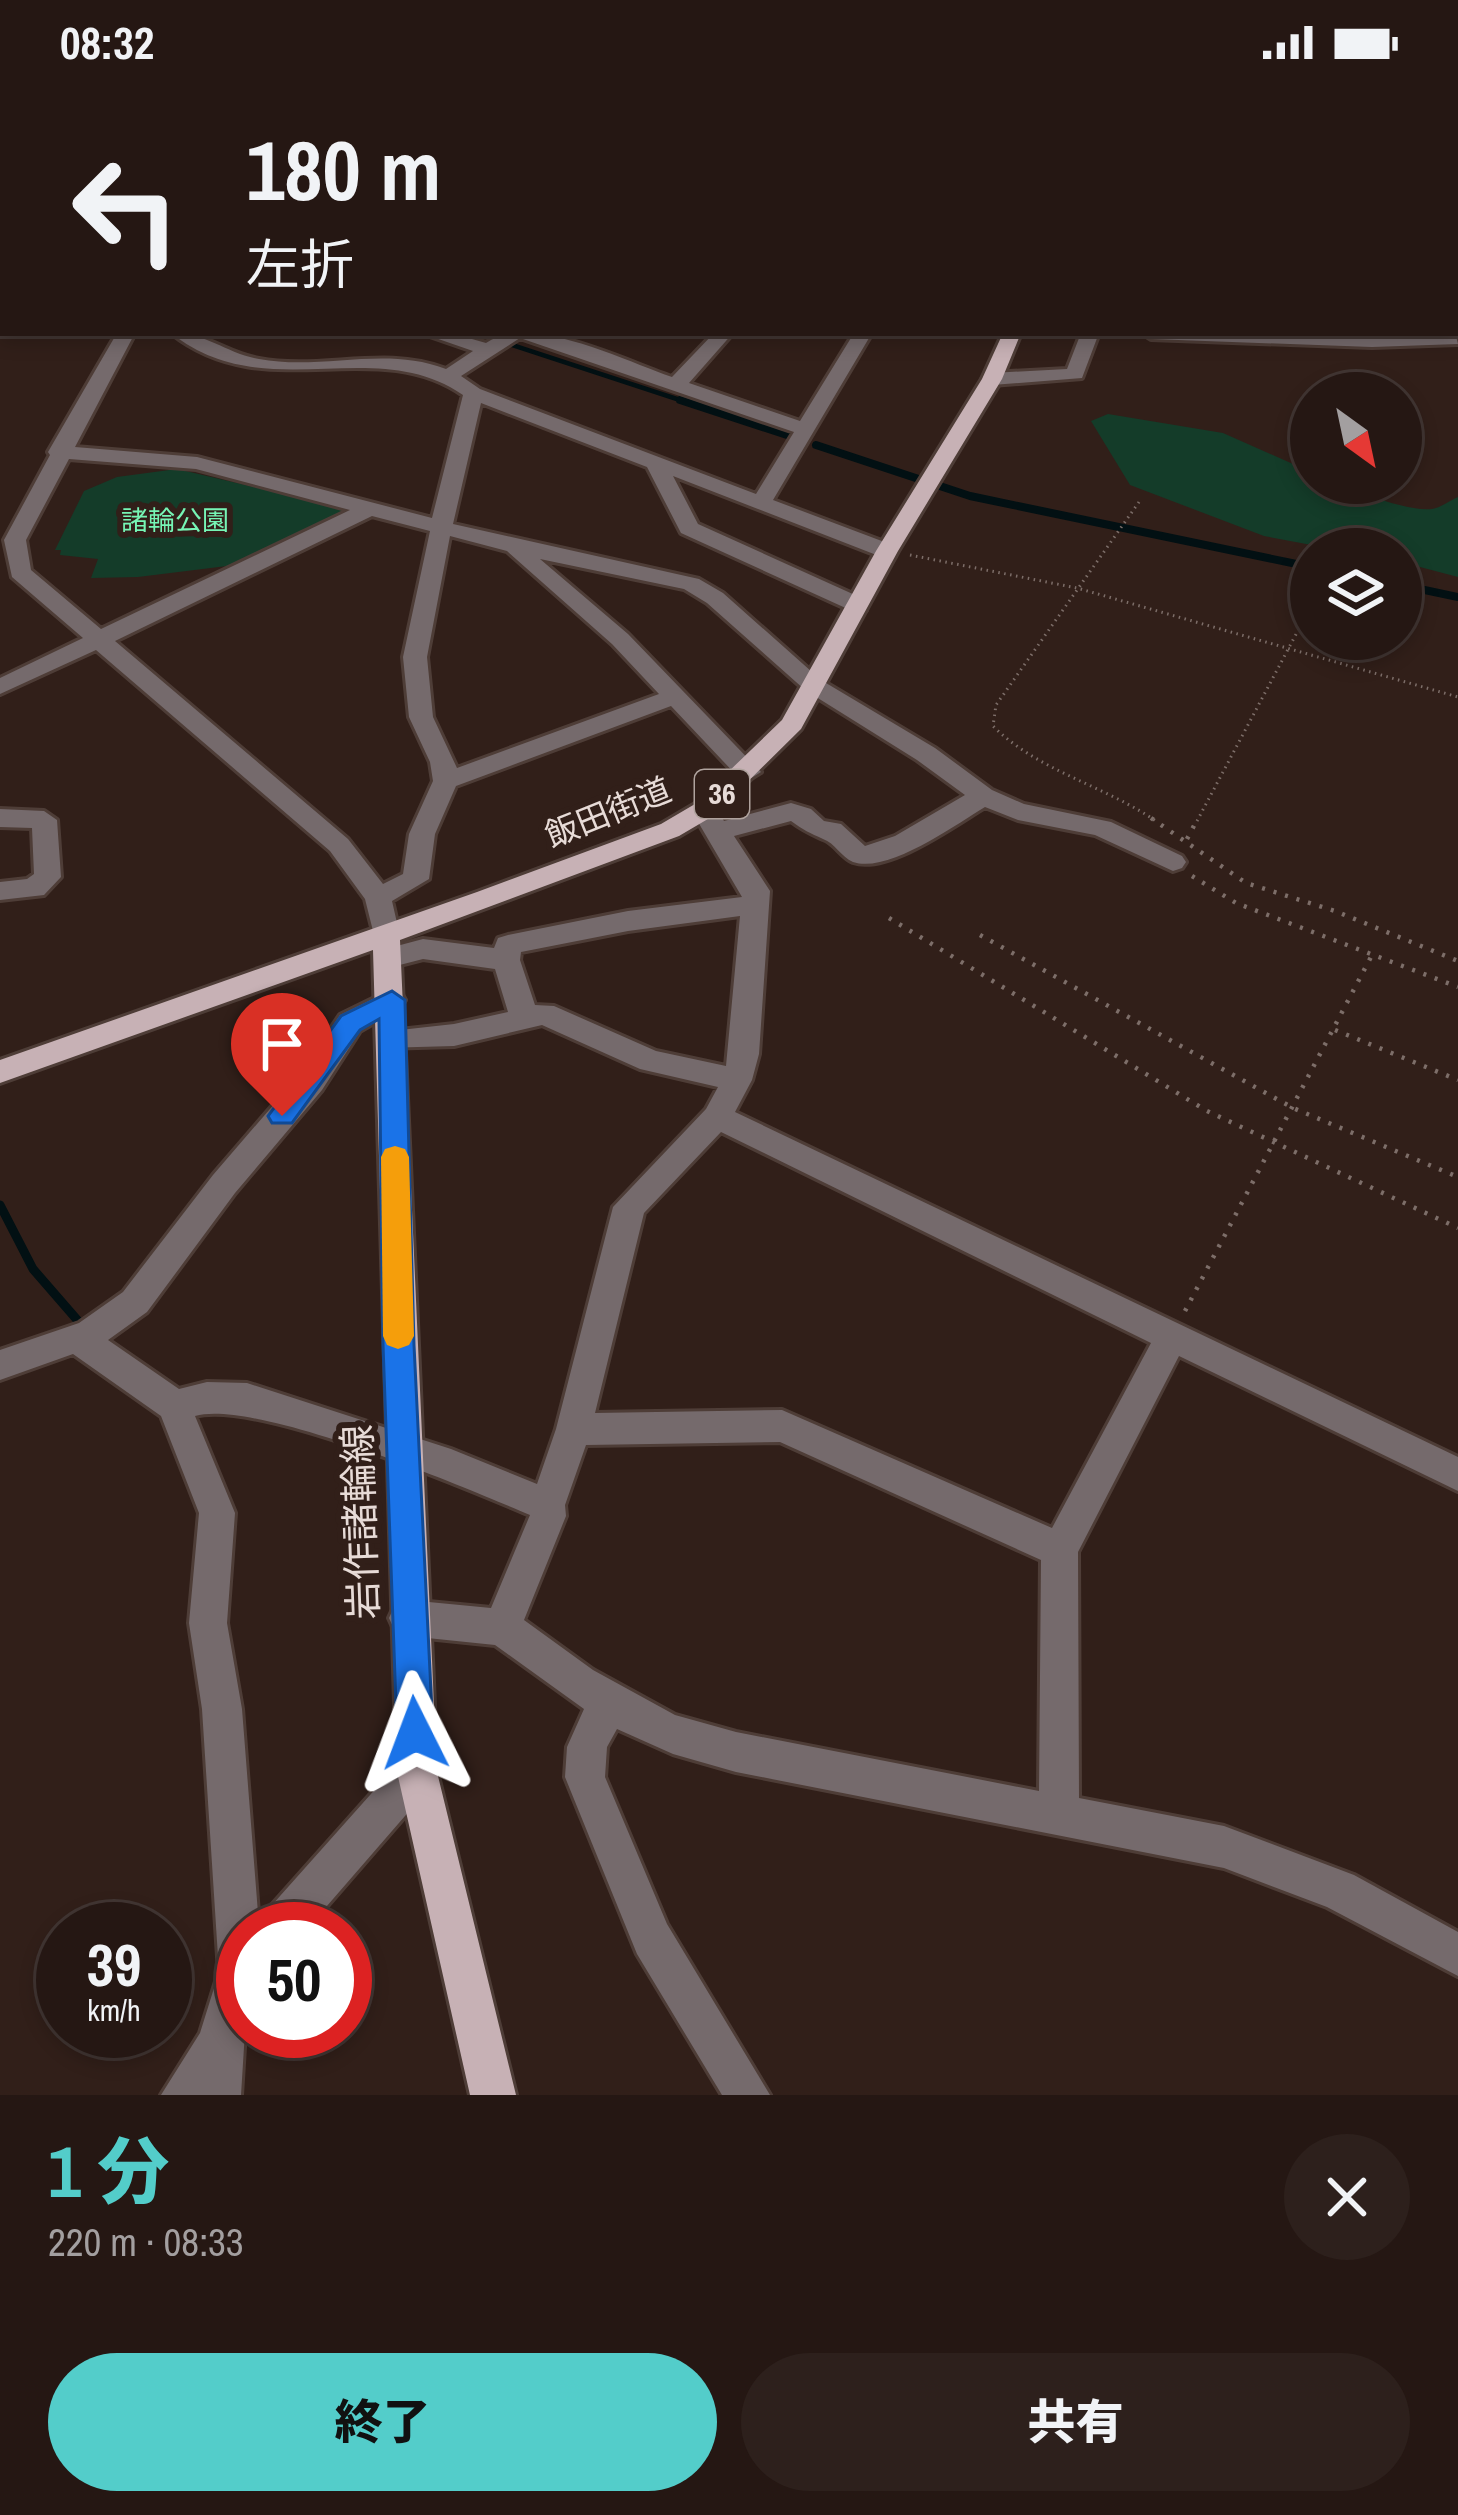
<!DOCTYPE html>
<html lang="ja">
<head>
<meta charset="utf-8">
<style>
	:root { --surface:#251713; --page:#2d201c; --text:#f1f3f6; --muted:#a39fa0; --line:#423633; --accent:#53cdca }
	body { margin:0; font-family:"Archivo Narrow","Noto Sans JP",sans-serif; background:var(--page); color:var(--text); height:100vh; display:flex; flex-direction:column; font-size:45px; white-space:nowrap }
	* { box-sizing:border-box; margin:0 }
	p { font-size:39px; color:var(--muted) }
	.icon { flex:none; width:66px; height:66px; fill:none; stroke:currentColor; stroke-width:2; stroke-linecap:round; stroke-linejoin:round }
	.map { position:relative; height:2011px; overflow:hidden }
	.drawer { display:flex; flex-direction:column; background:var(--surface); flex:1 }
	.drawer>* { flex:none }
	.guide { position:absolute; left:0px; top:0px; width:1458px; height:252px; box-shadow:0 6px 18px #0003,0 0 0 3px var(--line); background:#251713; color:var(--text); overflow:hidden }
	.needle { width:78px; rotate:147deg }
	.buttons { position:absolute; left:1290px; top:288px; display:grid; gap:24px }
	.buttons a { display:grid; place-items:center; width:132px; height:132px; border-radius:50%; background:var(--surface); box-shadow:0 6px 18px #0003,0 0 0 3px var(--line); font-size:60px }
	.speed { position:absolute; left:36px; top:1818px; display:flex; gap:24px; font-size:60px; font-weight:700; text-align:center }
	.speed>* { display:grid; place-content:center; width:156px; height:156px; border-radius:50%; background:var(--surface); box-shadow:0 6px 18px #0003,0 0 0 3px var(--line); line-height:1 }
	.speed small { font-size:30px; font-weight:400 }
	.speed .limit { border:18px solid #d22; background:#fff; color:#111 }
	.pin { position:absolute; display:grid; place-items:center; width:102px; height:102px; color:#fff; margin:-123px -51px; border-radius:50% 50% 50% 0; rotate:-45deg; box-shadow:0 0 12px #0007 }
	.pin .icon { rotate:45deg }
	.me { position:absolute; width:132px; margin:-66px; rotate:357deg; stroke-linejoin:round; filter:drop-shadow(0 0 9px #0008) }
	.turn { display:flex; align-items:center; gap:42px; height:252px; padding:0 48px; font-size:54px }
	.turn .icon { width:156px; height:156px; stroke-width:2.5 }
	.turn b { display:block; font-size:84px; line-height:102px }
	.round { display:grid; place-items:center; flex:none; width:126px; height:126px; border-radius:63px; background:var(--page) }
	.overview { display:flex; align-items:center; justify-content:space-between; height:204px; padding:0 48px }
	h1 { font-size:72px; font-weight:800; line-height:90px; color:var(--accent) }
	.button { display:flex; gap:24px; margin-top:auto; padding:24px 48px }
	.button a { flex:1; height:138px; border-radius:72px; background:var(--accent); color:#111; font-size:48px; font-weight:800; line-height:138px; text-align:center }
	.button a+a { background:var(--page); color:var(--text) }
	.status { display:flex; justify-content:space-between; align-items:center; height:84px; padding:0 60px; background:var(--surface); direction:ltr }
	.status svg { height:33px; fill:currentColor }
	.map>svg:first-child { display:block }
</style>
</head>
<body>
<div class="status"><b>08:32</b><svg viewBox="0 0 49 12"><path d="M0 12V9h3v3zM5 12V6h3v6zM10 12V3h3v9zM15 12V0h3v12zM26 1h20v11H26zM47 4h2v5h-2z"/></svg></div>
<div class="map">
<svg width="1458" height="2011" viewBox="0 0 1458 2011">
	<rect width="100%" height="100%" fill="#311f19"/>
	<path fill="#143c29" d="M 1108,330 L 1223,349 L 1311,388 L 1311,399 C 1349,399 1398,428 1432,425 C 1440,424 1451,416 1458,413 L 1458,493 L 1401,478 L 1401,465 L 1333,465 L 1264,452 L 1130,401 L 1091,337 Z
		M 177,385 L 356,427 L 243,480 L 138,493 L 91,494 L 98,475 L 60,471 L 61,466 L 55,466 L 84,407 L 117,393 Z"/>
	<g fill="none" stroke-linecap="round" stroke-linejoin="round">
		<path stroke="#021013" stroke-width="4.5" d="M 476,249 L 689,319"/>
		<path stroke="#021013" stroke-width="8" d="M 680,316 L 787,351
			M 816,361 L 970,412 L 1311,483
			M 1401,501 L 1458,513"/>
		<path stroke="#021013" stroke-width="9" d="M 0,1121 L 33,1185 L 79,1238"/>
		<defs>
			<path id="minor" d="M 98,0 L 120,0 L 123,3 L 100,3 Z
				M 320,0 L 358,0 L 361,3 L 322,3 Z
				M 550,0 L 564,0 L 565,3 L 549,3 Z
				M 751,0 L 765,0 L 766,3 L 750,3 Z
				M 837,0 L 851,0 L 853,3 L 837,3 Z
				M 924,0 L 939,0 L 942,3 L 926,3 Z
				M 1065,0 L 1080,0 L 1083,3 L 1067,3 Z
				M 1308,0 L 1322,0 L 1325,3 L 1309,3 Z
				M 1455,50 L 1458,50 L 1458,60 L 1455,60 Z
				M 0,83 L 3,83 L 3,93 L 0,93 Z
				M 1455,111 L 1458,111 L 1458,121 L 1455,121 Z
				M 1458,142 L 1458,152 L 1455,153 L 1455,143 Z
				M 0,159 L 3,159 L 3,169 L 0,169 Z
				M 1455,174 L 1458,174 L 1458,184 L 1455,184 Z
				M 1455,218 L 1458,218 L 1458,228 L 1455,228 Z
				M 1455,248 L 1458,260 L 1372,263 L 1151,255 L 1142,249 Z
				M 117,249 L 135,249 L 75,363 L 197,373 L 432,434 L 463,311 C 374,249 265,324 171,249 C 208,249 225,269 259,275 C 322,287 384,261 446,285 L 473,267 L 421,249 L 451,249 L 486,259 C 532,229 624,277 672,293 L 714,249 L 733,249 L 689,299 L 800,337 L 854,249 L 872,249 L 773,416 L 895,462 L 895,472 L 879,472 L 673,392 L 698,440 L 866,516 L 866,526 L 850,526 L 681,449 L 647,383 L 481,319 L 453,440 L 699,495 L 723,509 L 821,596 L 935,664 L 992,706 L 1024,720 L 1111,738 L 1182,772 L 1186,778 L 1182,784 L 1173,787 L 1095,751 L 1018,736 L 985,723 C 955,741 888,790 853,778 C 841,773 835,759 823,755 C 810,749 803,746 791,737 L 734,752 L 770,807 L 759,970 L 752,996 L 735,1028 L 1458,1373 L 1458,1407 L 1179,1272 L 1078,1468 L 1079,1714 L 1224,1742 L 1354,1791 L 1458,1848 L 1458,1892 L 1327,1823 L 1224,1784 L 736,1688 L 673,1670 L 617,1645 L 607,1663 L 605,1693 L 667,1840 L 770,2011 L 722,2011 L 637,1870 L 565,1693 L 567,1663 L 584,1625 L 495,1561 L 408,1552 L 395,1547 L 389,1534 L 395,1521 L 408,1516 L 491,1524 L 530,1431 C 464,1403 257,1315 195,1332 L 235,1429 L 227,1539 L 242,1625 L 259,1842 L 264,1830 L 403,1674 L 417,1668 L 431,1674 L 437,1688 L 431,1702 L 307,1845 L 243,1845 L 245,1947 L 241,2011 L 161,2011 L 200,1949 L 219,1888 L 202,1625 L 189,1539 L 199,1429 L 161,1332 L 73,1270 L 0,1296 L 0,1266 L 79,1239 L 123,1208 L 213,1091 L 300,990 L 340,931 L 391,906 L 401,909 L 405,916 L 401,923 L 360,947 L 322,1006 L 235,1109 L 147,1228 L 108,1256 L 179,1305 L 207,1298 L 247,1299 L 451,1365 L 537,1400 L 556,1345 L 613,1123 L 706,1025 L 718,1003 L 640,985 L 542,941 L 454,962 L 382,964 L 377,956 L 382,948 L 454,940 L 508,928 L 495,885 L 423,875 L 388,884 L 378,881 L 374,874 L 378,867 L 423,855 L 494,864 L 498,854 L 508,851 L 628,827 L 742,813 L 691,726 L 704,717 L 713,720 L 724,737 L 791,719 L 811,725 L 824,737 L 841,740 L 865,762 L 895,752 L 965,711 L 917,676 L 805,606 L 707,519 L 684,505 L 540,475 L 628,550 L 761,688 L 748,696 L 739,694 L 671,622 L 456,702 L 435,750 L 429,795 L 392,817 L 400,852 L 396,859 L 376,859 L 365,815 L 330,767 L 96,566 L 0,610 L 0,594 L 83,554 L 12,493 L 4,456 L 50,371 L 48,368 ZM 520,254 L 794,348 L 756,410 L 480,305 L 461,292 ZM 69,375 L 196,385 L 350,426 L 101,545 L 31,486 L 26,456 ZM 372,432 L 430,447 L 403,573 L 409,633 L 430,678 L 433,697 L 409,750 L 403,790 L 383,800 L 348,755 L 115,557 ZM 450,452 L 507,467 L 612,560 L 659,610 L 457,684 L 433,633 L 427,573 ZM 740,832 L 726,982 L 656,967 L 554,922 L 535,921 L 520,876 L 521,868 L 628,847 ZM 721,1048 L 1151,1259 L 1052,1444 L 782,1326 L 595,1329 L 644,1129 ZM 780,1358 L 1041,1476 L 1039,1707 L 736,1648 L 675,1631 L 593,1586 L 524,1536 L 566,1432 L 565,1421 L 586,1361 Z
				M 1081,249 L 1099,249 L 1082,294 L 992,301 L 982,295 L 992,289 L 1067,285 Z
				M 0,725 L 44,727 L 57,736 L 61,793 L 44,811 L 0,816 L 0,798 L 27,795 L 34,790 L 32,744 L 0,743 Z"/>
			<path id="major" d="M 994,0 L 1008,0 L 1011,3 L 995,3 Z
				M 1003,249 L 1021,249 L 1002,295 L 898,467 L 801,645 L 713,732 L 679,752 L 400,856 L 437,1688 L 516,2011 L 470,2011 L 397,1688 L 373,866 L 0,999 L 0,976 L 477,808 L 661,740 L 695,720 L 782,636 L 876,467 L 982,295 Z"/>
			<path id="highway" d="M 0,138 L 3,138 L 3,150 L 0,150 Z
				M 1455,187 L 1458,187 L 1458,199 L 1455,199 Z"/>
		</defs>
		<use href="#minor" stroke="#4e3d37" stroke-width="6"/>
		<use href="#major" stroke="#4e3d37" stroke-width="6"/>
		<use href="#highway" stroke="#4e3d37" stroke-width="6"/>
		<path stroke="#7d6e69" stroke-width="3" stroke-dasharray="1.5 4.5" stroke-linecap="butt" d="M 1139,418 L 996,621 L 993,642 C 1038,687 1103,701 1156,737
			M 910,471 L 1077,504 L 1458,613
			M 1197,737 L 1311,522"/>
		<path stroke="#7d6e69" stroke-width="4.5" stroke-dasharray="3 9" stroke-linecap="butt" d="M 1151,734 L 1246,799 L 1335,827 L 1458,877
			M 1187,755 L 1198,734
			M 1192,792 L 1236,819 L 1458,903
			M 889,834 L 1207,1027 L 1458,1144
			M 980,851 L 1293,1024 L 1458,1093
			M 1335,946 L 1458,996
			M 1185,1227 L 1372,871"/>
		<use href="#minor" fill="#756a6c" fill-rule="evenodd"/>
		<use href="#major" fill="#c7b1b5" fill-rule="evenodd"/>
		<use href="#highway" fill="#e8cdd2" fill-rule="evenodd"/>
	</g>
	<path fill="#1a73e8" stroke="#114b97" stroke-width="3" d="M 392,907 L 405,916 L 414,1261 L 433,1649 L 427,1662 L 415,1667 L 402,1662 L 397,1649 L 383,1261 L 379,935 L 360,946 L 292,1039 L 272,1039 L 268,1032 L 341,932 Z"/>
	<path fill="#f59e0b" d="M 395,1062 L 405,1065 L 409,1073 L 414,1252 L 409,1261 L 398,1265 L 387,1261 L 383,1252 L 381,1073 L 385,1065 Z"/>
	<g text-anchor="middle" stroke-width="12" stroke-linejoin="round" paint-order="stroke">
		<g font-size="27" fill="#76f5b5" stroke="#311f19">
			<text x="175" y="446">諸輪公園</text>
		</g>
		<rect fill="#311f19" stroke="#b0a39e" stroke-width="3" x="695" y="686" width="54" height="48" rx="9"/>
		<g font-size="30" font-weight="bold" fill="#e7dbd7">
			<text x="722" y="720">36</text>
		</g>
		<g font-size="33" fill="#e7dbd7" stroke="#311f19">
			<text transform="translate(608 728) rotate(-22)" y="12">飯田街道</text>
		</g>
		<g font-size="39" fill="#e7dbd7" stroke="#311f19">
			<text transform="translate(360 1438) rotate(-92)" y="14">岩作諸輪線</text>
		</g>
	</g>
</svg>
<div class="buttons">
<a><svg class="needle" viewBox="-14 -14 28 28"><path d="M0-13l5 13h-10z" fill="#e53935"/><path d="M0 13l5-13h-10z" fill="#a39fa0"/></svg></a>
<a><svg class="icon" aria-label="layers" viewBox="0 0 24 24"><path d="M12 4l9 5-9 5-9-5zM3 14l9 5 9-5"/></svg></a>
</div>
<div class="speed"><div>39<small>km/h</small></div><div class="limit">50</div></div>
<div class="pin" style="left:282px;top:1032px;background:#d93025"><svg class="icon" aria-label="arrive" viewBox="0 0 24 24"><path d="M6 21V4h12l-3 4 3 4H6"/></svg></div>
<svg class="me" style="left:415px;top:1649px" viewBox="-20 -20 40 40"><path d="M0-17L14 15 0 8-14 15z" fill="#1a73e8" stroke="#fff" stroke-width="4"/></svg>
<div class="guide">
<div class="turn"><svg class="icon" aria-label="left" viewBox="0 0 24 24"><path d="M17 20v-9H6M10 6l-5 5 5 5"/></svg><div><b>180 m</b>左折</div></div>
</div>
</div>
<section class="drawer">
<div class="overview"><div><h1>1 分</h1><p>220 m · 08:33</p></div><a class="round"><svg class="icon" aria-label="close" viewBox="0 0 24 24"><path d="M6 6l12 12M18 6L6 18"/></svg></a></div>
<div class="button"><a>終了</a><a>共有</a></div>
</section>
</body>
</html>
